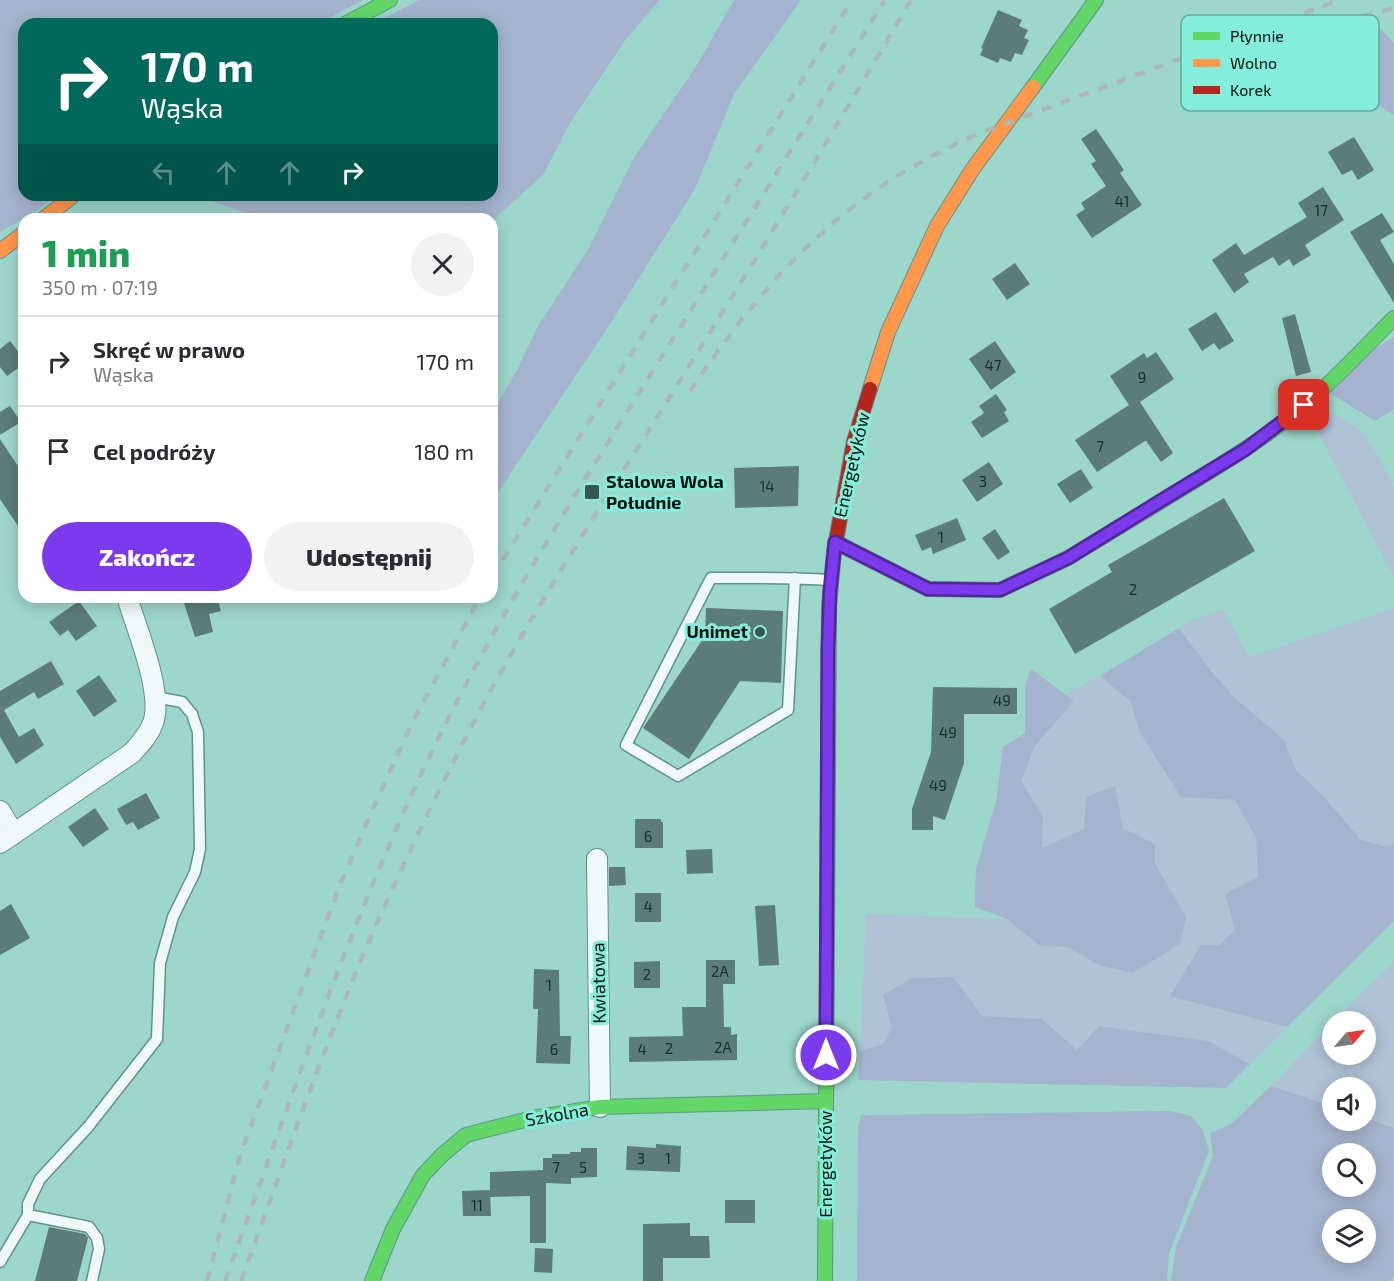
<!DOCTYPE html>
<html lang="pl">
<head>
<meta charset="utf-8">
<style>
	:root { --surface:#fff; --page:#f2f2f3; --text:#2b2b33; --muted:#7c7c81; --line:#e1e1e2; --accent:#7c3aed }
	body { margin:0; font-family:"Exo 2",sans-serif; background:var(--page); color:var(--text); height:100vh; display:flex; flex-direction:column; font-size:22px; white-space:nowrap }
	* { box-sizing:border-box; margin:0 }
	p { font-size:20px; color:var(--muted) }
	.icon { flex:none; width:33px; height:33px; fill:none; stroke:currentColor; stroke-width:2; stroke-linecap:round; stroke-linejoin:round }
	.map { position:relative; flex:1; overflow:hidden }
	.panel { position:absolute; left:18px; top:213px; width:480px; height:390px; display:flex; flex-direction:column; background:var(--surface); border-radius:18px; box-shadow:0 3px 15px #0003 }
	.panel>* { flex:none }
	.hud { position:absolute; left:18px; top:18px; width:480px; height:183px; border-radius:18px; box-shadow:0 3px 15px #0003; background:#00695c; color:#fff; overflow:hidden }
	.needle { width:39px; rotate:61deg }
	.buttons { position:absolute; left:1322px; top:1011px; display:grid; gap:12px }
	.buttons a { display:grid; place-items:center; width:54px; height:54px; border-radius:50%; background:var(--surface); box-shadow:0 3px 15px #0003; font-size:30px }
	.pin { position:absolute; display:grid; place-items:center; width:51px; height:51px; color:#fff; margin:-26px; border-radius:12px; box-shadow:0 3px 9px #0006 }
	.me { position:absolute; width:66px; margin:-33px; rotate:0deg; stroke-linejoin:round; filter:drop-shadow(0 0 4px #0008) }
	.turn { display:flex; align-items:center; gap:21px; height:126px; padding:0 24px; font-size:27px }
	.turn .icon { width:78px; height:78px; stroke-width:2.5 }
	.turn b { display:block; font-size:42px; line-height:51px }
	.lanes { display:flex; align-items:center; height:57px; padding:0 24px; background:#0003; justify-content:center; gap:30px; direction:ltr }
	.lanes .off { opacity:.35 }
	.round { display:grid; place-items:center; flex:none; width:63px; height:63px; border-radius:32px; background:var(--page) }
	.overview { display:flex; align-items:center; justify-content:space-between; height:102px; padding:0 24px }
	h1 { font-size:36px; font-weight:800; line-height:45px; color:#1e9e55 }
	.cta { display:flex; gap:12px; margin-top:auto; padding:12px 24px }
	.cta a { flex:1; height:69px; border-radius:36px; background:var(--accent); color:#fff; font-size:24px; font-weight:800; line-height:69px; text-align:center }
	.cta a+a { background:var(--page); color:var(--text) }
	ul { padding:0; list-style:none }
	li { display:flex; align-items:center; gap:18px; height:90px; padding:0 24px; border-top:2px solid var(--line) }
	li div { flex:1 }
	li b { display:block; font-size:22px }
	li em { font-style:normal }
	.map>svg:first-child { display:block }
</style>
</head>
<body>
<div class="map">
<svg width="1394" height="1281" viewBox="0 0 1394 1281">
	<rect width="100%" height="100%" fill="#9dd6cb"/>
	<path fill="#b0c2d5" d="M 1324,408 L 1361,431 L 1379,457 L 1394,487 L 1394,577 L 1312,421 Z
		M 1394,608 L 1394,845 L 1383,846 L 1361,840 L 1326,799 L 1296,770 L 1284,740 L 1236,699 L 1212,672 L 1179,628 L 1192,620 L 1223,609 L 1249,657 Z
		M 1100,676 L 1131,702 L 1139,731 L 1181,796 L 1235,800 L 1256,838 L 1258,877 L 1225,894 L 1235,930 L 1170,995 L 1287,1027 L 1250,1064 L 1208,1041 L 1100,1026 L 1077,1050 L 1042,1019 L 982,1016 L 892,1027 L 884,1043 L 860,1052 L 866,914 L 1007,919 L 1040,946 L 1068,947 L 1098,965 L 1161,955 L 1181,943 L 1186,917 L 1155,863 L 1155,844 L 1123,828 L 1084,829 L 1042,849 L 1043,816 L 1021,781 L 1035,746 L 1074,701 L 1066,694 Z
		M 1394,962 L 1394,1128 L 1365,1118 L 1365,1088 L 1332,1088 L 1332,1106 L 1271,1086 L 1332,1023 L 1332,1054 L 1365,1054 L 1365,1022 L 1334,1021 Z"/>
	<path fill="#a5b4ce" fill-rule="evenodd" d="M 0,0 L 363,0 L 317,24 L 24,24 L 24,195 L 56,195 L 35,212 L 0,232 Z
		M 419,0 L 660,0 L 626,39 L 570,123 L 543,175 L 492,221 L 492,219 L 264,219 L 193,195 L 492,195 L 492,24 L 373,24 Z
		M 734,0 L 801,0 L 734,94 L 695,189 L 603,335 L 492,501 L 492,413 L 517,370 L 538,326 L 589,248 L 635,156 L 695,68 Z
		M 1380,28 L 1394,43 L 1394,115 L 1351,88 L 1327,43 Z
		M 1394,337 L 1394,409 L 1375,421 L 1331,394 L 1365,354 Z
		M 1179,628 L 1212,672 L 1236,699 L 1284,740 L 1296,770 L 1326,799 L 1361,840 L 1383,846 L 1394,845 L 1394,921 L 1287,1027 L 1170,996 L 1201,945 L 1219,945 L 1235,930 L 1225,894 L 1258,877 L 1256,838 L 1235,800 L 1181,797 L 1139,731 L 1131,702 L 1100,676 Z
		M 1031,669 L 1074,701 L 1035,746 L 1021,781 L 1043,816 L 1042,848 L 1084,829 L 1086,797 L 1115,786 L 1123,828 L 1155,844 L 1155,863 L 1186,917 L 1181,943 L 1133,973 L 1098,965 L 1068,947 L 1040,946 L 1007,919 L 975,907 L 976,869 L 996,801 L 1003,747 L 1025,733 L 1025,685 Z
		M 953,977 L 982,1016 L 1042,1019 L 1077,1050 L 1099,1026 L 1208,1041 L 1250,1064 L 1226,1088 L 858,1080 L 860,1052 L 884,1043 L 892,1027 L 883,995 L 912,978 Z
		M 1271,1086 L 1332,1106 L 1332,1120 L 1365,1120 L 1365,1118 L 1394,1128 L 1394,1276 L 1390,1281 L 1171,1281 L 1176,1247 L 1213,1156 L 1210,1133 L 1231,1124 ZM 1332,1154 L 1365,1154 L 1365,1186 L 1332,1186 ZM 1332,1220 L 1365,1220 L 1365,1252 L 1332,1252 Z
		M 1171,1111 L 1191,1116 L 1203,1130 L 1209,1151 L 1169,1253 L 1167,1281 L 857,1281 L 858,1127 L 861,1115 Z"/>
	<path fill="#5c7c78" d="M 998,10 L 1022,20 L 1019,26 L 1028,30 L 1024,38 L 1029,40 L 1022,55 L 1015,53 L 1011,62 L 1000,58 L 998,63 L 980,55 L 983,49 L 981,48 Z
		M 1096,129 L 1124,170 L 1120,173 L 1142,205 L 1092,238 L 1076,215 L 1085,209 L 1081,203 L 1106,186 L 1091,164 L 1096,161 L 1081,139 Z
		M 1354,137 L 1374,170 L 1358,180 L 1352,170 L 1342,175 L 1328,152 Z
		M 1323,187 L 1344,220 L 1305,245 L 1311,255 L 1293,266 L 1289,259 L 1279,266 L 1273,257 L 1244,274 L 1249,282 L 1234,293 L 1212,260 L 1236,243 L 1244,255 L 1307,217 L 1298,203 Z
		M 1382,213 L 1394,232 L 1380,240 L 1394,264 L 1394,303 L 1350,232 Z
		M 1015,263 L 1030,284 L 1007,300 L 992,279 Z
		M 1216,312 L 1234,341 L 1219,350 L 1214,343 L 1202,351 L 1188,329 Z
		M 1295,314 L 1311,372 L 1296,376 L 1282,318 Z
		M 10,341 L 24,359 L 24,364 L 7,376 L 0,367 L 0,349 Z
		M 995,341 L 1016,372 L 991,390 L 969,359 Z
		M 1156,352 L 1174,379 L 1140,402 L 1173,453 L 1161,462 L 1146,441 L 1145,441 L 1097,472 L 1075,440 L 1129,405 L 1110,376 L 1144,353 L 1147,358 Z
		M 996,394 L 1007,410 L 1004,412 L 1009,421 L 982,438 L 971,422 L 984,413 L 979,406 Z
		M 10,406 L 21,422 L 0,435 L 0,412 Z
		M 0,439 L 24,475 L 24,535 L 0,499 Z
		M 989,462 L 1003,484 L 977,502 L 962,480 Z
		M 799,466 L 798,506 L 735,508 L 734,468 Z
		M 1081,469 L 1093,488 L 1070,503 L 1057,484 Z
		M 1224,498 L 1255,551 L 1075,654 L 1049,609 L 1112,572 L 1108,565 Z
		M 957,518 L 966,540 L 933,554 L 931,547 L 922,551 L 915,535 Z
		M 995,529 L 1010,552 L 998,560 L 982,538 Z
		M 182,597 L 217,597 L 221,611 L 209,614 L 213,632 L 195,637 Z
		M 79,601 L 97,626 L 76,641 L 68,630 L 60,636 L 49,622 Z
		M 706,608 L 783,611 L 781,683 L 740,681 L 689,759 L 643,728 L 705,636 Z
		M 51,661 L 64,684 L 38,699 L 34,692 L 4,710 L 19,737 L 34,728 L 44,745 L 16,764 L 0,737 L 0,691 Z
		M 99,675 L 117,701 L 94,717 L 76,691 Z
		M 933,687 L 1017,688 L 1017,714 L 964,714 L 964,763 L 945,820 L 933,816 L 933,830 L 912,830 L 912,809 L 931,752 Z
		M 146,793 L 160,818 L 138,830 L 133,822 L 126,825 L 117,809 Z
		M 95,808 L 109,829 L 83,847 L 68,827 Z
		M 635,819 L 661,819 L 661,822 L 663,822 L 663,848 L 635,848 Z
		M 712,849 L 713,873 L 687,874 L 686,850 Z
		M 609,867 L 625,867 L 626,885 L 609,886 Z
		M 635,893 L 661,893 L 661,922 L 635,922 Z
		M 11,904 L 30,938 L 0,955 L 0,911 Z
		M 775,905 L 779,965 L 759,966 L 755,906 Z
		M 706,960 L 735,960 L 735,984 L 723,984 L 724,1027 L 731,1027 L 731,1035 L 737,1034 L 737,1060 L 629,1062 L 629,1037 L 683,1036 L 682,1007 L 706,1007 Z
		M 660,961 L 660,988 L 634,988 L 634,962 Z
		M 534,969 L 559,970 L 560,1036 L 571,1036 L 570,1064 L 536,1063 L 538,1009 L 533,1009 Z
		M 656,1144 L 681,1146 L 680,1172 L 626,1170 L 627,1146 L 656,1148 Z
		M 581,1148 L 597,1148 L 597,1177 L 571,1178 L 571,1184 L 546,1183 L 546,1243 L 530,1243 L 530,1196 L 490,1197 L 490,1172 L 543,1170 L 543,1158 L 552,1158 L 552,1154 L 570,1154 L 570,1152 L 581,1152 Z
		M 490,1190 L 491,1216 L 463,1216 L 462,1191 Z
		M 725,1200 L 755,1200 L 755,1223 L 725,1223 Z
		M 690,1223 L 690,1236 L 709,1236 L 710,1258 L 663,1258 L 663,1281 L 643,1281 L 643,1224 Z
		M 49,1227 L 85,1234 L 88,1238 L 77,1281 L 35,1281 Z
		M 535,1248 L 553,1249 L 552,1273 L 534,1272 Z"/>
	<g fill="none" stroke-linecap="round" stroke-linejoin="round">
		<defs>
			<path id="lane" d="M 795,578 L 788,710 L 678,776 L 626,745 L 711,578 C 751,578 790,577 830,580
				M 28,1215 L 28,1204 L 40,1179 L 88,1127 L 157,1039 L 160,963 L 173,917 L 195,872 L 200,849 L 198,732 L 192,714 L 182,702 L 155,697
				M 0,1262 L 28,1215 L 89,1227 L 97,1238 L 99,1249 L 92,1281"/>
			<path id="street" d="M 0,811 L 14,834
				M 0,843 L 132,753 C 140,744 149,735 153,723 C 164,694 136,627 127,597
				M 597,859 L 600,1107"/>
			<path id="fast" d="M 345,24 L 390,0
				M 1033,87 L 1096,0
				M 1147,510 C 1195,480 1245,452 1290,417 C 1328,387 1360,352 1394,318
				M 372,1281 L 393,1229 L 423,1175 L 442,1155 L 466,1135 L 533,1118 L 600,1107 L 826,1101
				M 825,1281 L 829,605 L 834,552"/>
			<path id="slow" d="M 43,219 L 74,195
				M 0,251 L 24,233
				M 870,389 L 888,332 L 937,226 L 972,170 L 1033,87
				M 835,542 L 928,589 L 1000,590 L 1068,558 L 1147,510"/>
			<path id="jam" d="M 834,552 L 854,441 L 870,389"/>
		</defs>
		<use href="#lane" stroke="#5f938b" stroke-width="13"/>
		<use href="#street" stroke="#5f938b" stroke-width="22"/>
		<use href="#fast" stroke="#5f938b" stroke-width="16"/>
		<use href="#slow" stroke="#5f938b" stroke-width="16"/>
		<use href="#jam" stroke="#5f938b" stroke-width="16"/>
		<use href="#lane" stroke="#f0f9f7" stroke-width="10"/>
		<use href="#street" stroke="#f0f9f7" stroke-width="20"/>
		<use href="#fast" stroke="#63d668" stroke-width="14"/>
		<use href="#slow" stroke="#ff974d" stroke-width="14"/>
		<use href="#jam" stroke="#b3261e" stroke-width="14"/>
		<path stroke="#abb8b6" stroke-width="4.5" stroke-dasharray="10 10" stroke-linecap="butt" d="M 1208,57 L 1394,8
			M 690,391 C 771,272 846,191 980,133 L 1339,0
			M 492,577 L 852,0
			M 207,1281 L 240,1156 L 339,887 L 374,806 L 413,721 L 480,597
			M 225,1281 C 292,1097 354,909 441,733 C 500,614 571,501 642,388 C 723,259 804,129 885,0
			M 241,1281 C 276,1185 309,1089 347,994 C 381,911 419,829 460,749 C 519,632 591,522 661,411 C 746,275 830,138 911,0"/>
	</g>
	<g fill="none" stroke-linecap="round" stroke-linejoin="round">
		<defs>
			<path id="route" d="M 826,1055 L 828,648 L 830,592 L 835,542 L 928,589 L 1000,590 L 1068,558 L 1167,497 L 1246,449 L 1304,405"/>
		</defs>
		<use href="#route" stroke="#51269a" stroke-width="15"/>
		<use href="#route" stroke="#7c3aed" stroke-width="10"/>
	</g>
	<g fill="#375751" stroke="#85eeda" stroke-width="2">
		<rect x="584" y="484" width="16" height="16" rx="3"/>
		<circle cx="760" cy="632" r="6"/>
	</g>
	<g text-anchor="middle" stroke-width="6" stroke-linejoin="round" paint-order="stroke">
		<g font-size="15" fill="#172d29">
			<text x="1122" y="207">41</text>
			<text x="1321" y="216">17</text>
			<text x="993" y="371">47</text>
			<text x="1142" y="383">9</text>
			<text x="1100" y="452">7</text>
			<text x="983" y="487">3</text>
			<text x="767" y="492">14</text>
			<text x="941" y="543">1</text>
			<text x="1133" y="595">2</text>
			<text x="1002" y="706">49</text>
			<text x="948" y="738">49</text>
			<text x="938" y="791">49</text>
			<text x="648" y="842">6</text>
			<text x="648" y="912">4</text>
			<text x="720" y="977">2A</text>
			<text x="647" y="980">2</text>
			<text x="549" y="991">1</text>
			<text x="723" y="1053">2A</text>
			<text x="669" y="1054">2</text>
			<text x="554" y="1055">6</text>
			<text x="642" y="1055">4</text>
			<text x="641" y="1164">3</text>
			<text x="668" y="1164">1</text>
			<text x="556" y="1173">7</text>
			<text x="583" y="1173">5</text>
			<text x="477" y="1211">11</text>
		</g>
		<g font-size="18" fill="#00130f" stroke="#85eeda">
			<text transform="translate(852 465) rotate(-77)" y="6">Energetyków</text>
			<text transform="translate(599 983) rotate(-91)" y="6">Kwiatowa</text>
			<text transform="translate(557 1115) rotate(-10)" y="6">Szkolna</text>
			<text transform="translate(826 1164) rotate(-90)" y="6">Energetyków</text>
		</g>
		<g font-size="18" font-weight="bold" fill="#00130f" stroke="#85eeda" text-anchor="start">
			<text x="606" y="488">Stalowa Wola<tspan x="606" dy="21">Południe</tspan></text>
			<text x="748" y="638" text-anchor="end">Unimet</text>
		</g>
	</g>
	<rect x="1181" y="15" width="198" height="96" rx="9" fill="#85eeda" stroke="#5dac9d" stroke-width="1.5"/>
	<rect x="1193" y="32" width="27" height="8" fill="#63d668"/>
	<rect x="1193" y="59" width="27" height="8" fill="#ff974d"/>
	<rect x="1193" y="86" width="27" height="8" fill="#b3261e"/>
	<g font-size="16" fill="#00130f">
		<text x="1230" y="42">Płynnie</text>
		<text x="1230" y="69">Wolno</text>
		<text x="1230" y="96">Korek</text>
	</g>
</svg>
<div class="buttons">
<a><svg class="needle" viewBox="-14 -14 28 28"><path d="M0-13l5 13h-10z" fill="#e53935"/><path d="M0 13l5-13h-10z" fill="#7c7c81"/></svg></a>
<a><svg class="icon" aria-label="sound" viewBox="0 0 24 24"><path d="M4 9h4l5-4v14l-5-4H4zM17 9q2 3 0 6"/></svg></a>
<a><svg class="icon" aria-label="search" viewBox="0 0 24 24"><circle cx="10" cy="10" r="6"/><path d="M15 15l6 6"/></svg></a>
<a><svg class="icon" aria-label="layers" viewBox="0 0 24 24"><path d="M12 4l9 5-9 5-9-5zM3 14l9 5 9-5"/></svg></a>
</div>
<div class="pin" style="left:1304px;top:405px;background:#d93025"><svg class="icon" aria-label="arrive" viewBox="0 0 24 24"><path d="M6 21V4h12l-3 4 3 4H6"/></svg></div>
<svg class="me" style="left:826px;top:1055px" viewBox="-20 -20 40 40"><circle r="17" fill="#7c3aed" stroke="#fff" stroke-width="3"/><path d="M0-11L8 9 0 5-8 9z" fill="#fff"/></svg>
<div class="hud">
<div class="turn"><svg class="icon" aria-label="right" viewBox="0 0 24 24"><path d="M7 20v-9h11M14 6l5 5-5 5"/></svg><div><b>170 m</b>Wąska</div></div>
<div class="lanes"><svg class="icon off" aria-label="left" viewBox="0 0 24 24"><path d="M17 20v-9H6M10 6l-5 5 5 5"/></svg><svg class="icon off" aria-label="ahead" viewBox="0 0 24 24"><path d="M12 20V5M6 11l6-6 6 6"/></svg><svg class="icon off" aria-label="ahead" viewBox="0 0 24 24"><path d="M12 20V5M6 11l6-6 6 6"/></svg><svg class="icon" aria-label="right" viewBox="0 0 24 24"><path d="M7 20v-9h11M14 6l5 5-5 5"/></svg></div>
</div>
<section class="panel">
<div class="overview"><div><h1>1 min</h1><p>350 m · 07:19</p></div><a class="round"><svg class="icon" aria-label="close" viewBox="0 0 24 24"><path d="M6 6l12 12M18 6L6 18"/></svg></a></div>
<ul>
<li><svg class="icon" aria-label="right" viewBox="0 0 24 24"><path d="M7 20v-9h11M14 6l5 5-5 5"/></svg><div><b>Skręć w prawo</b><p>Wąska</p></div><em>170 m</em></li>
<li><svg class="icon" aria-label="arrive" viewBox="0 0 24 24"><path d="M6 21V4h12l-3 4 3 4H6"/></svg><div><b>Cel podróży</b></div><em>180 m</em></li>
</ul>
<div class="cta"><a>Zakończ</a><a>Udostępnij</a></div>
</section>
</div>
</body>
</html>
